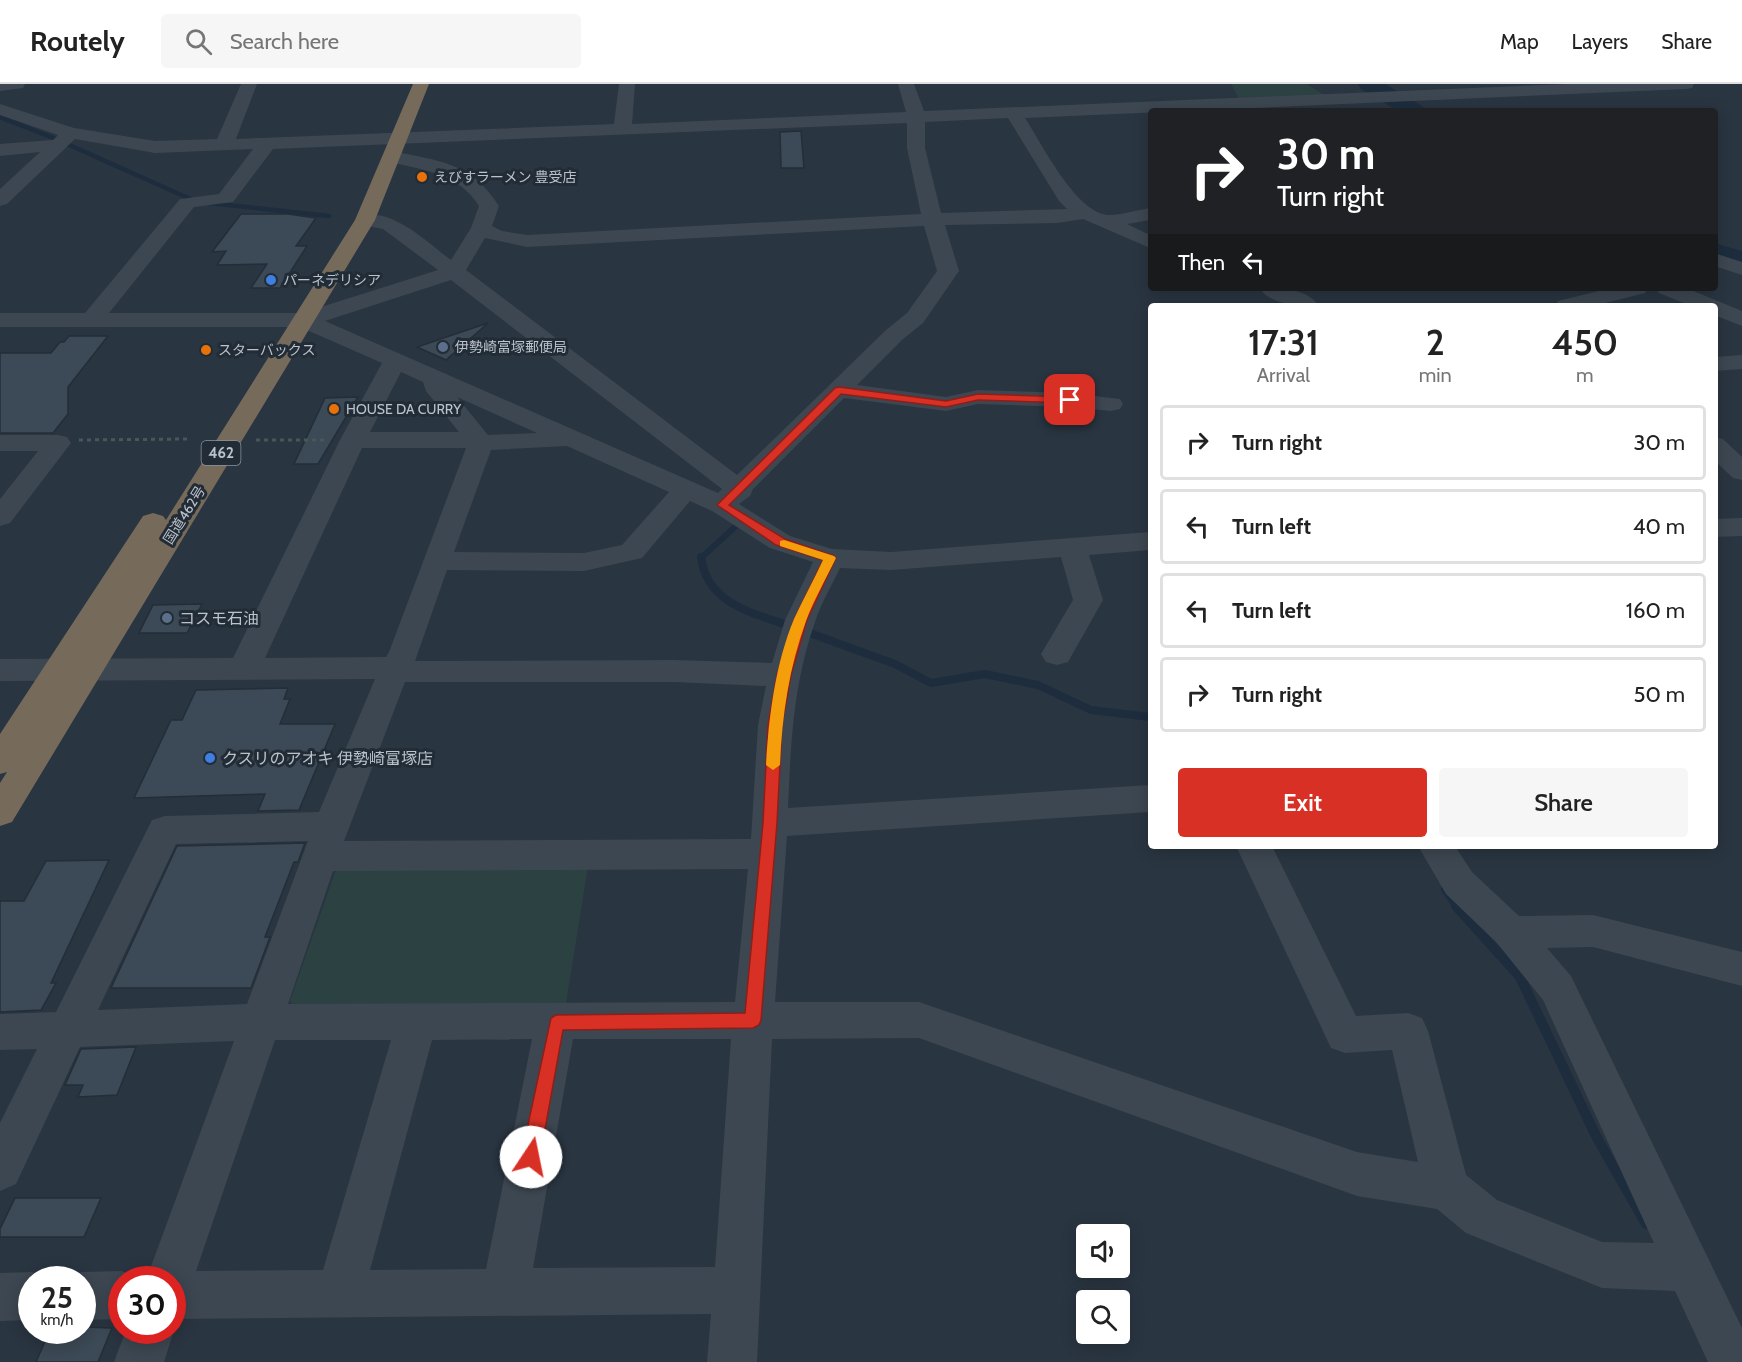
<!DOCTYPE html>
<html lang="en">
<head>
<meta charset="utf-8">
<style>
	:root { --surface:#fff; --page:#f6f6f6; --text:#222; --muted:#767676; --line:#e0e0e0; --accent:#d93025 }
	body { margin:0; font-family:Cabin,"Noto Sans JP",sans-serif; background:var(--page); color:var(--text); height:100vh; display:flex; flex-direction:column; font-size:22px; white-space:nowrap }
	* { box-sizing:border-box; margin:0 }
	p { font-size:20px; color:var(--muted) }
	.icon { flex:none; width:33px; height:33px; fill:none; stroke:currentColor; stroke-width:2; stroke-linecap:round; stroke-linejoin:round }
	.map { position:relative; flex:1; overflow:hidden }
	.drawer { position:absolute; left:1148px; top:219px; width:570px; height:546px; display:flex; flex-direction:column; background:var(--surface); border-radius:6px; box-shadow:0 3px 15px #0003 }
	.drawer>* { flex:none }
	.top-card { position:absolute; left:1148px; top:24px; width:570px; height:183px; border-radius:6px; box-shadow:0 3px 15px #0003; background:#202124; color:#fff; overflow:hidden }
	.tools { position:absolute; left:1076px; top:1140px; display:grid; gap:12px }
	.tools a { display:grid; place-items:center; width:54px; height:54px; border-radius:6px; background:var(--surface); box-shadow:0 3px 15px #0003; font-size:30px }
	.speed { position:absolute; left:18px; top:1182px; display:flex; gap:12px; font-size:30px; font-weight:700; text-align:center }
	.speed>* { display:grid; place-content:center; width:78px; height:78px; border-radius:50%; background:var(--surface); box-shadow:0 3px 15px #0003; line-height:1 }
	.speed small { font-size:15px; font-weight:400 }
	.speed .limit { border:9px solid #d22; background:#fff; color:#111 }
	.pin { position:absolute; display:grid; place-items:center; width:51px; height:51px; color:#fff; margin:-26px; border-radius:12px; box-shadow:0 3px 9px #0006 }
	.me { position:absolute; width:66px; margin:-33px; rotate:11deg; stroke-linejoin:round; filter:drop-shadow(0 0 4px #0008) }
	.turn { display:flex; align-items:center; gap:21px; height:126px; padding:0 30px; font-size:27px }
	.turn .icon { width:78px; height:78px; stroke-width:2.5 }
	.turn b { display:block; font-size:42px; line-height:51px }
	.then { display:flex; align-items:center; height:57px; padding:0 30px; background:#0003; gap:12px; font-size:22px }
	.eta { display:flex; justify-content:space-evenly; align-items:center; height:102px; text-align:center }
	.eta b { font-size:36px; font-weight:600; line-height:42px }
	.button { display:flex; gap:12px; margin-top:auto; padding:12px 30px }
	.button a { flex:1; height:69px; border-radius:6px; background:var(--accent); color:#fff; font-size:24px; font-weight:600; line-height:69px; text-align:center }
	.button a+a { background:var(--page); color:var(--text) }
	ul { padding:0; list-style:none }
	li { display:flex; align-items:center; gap:18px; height:75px; margin:0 12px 9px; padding:0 18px; border:3px solid var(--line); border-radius:6px }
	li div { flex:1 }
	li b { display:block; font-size:22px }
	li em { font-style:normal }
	header { display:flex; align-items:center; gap:36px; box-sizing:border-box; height:84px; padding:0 30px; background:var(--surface); border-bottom:2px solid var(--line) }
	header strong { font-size:28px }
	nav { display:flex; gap:33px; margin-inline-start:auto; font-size:21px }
	.search { width:420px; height:54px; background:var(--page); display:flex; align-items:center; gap:15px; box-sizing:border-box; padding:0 21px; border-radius:6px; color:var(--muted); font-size:22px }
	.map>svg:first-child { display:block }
</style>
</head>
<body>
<header>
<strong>Routely</strong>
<div class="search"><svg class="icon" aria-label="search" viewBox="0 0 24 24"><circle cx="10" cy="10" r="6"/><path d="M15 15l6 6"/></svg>Search here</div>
<nav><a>Map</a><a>Layers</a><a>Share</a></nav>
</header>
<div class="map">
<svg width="1742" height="1278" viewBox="0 0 1742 1278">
	<rect width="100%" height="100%" fill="#293541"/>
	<path fill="#2b4142" d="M 1231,0 L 1307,0 L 1329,14 L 1240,17 Z
		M 588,783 L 565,926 L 296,926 L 290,917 L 335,788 L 342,784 Z"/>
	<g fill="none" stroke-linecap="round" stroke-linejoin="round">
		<path stroke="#1d2d3e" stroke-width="4.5" d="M 0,33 L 56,55 L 197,118
			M 209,119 L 329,132"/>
		<path stroke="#1d2d3e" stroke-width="6" d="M 701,474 L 736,442"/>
		<path stroke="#1d2d3e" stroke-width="8" d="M 701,473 C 707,521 754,529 793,543
			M 804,547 L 895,580 L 931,599 L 985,590 L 1038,601 L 1091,626 L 1150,633
			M 1445,805 L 1457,823"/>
		<path stroke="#1d2d3e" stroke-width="10" d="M 1456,822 L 1520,893 L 1597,1054 L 1646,1140"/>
		<path fill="#1d2d3e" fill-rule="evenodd" d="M 1358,0 L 1385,0 L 1422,22 L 1426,27 L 1398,27 L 1361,5 Z
			M 1714,159 L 1742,167 L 1742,185 L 1714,177 Z"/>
	</g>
	<path fill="#3c4956" stroke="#242e38" stroke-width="1.5" d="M 801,47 L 804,84 L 781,84 L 780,48 Z
		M 241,130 L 288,130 L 316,134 L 296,162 L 307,162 L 280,204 L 251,204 L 267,180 L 217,181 L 226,167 L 212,168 Z
		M 488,239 L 446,276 L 417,263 Z
		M 69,252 L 108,252 L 68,303 L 68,330 L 53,349 L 0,349 L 0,269 L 51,269 L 60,258 L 64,258 Z
		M 358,313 L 318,380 L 294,380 L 325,314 Z
		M 202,520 L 187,549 L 139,549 L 153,521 Z
		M 288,604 L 284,615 L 290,615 L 280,640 L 335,640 L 299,726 L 258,727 L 265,710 L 134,714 L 171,636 L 182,636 L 196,606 Z
		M 305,759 L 298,778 L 294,778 L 265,853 L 270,853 L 251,904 L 111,904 L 177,762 Z
		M 109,776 L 51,899 L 56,899 L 41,926 L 0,928 L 0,817 L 24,817 L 46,777 Z
		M 136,963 L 117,1011 L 78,1013 L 83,1001 L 65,1001 L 81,965 Z
		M 15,1114 L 101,1114 L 84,1153 L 0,1153 L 0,1145 Z
		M 82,1243 L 112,1244 L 98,1278 L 36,1278 L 50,1246 L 82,1246 Z"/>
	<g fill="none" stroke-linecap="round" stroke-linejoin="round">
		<path stroke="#45595a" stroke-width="3" stroke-dasharray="4 4" stroke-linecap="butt" d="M 79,356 L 188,355
			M 256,356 L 327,356"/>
		<path fill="#3d4751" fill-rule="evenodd" d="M 0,0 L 25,0 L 23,4 L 0,7 Z
			M 241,0 L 257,0 L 236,55 L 614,40 L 619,0 L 635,0 L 632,40 L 906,28 L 898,0 L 914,0 L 924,27 L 1566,0 L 1694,0 L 1692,4 L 1686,5 L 1025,34 C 1041,58 1076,130 1109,131 C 1122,131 1137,126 1150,124 L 1150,136 L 1127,140 L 1150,151 L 1150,164 L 1083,135 L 1057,139 L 945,141 L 959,187 L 923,239 L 902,256 L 857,301 L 946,313 L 978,306 L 1070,309 L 1120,315 L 1123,320 L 1120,325 L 1111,327 L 1070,323 L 978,320 L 946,327 L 844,314 L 753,405 L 750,412 L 739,420 L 790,452 L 832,465 L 891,468 L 1150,448 L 1150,466 L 1089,471 L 1103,516 L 1068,578 L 1057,581 L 1046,578 L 1041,570 L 1073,516 L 1061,473 L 891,486 L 840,484 C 832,501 821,519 815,538 C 793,602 791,657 788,724 L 1150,701 L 1150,728 L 787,752 L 775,918 L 919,918 L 1357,1068 L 1418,1078 L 1392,966 L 1345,969 L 1331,964 L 1236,762 L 1272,762 L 1356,932 L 1408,929 L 1422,934 L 1428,947 L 1466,1091 L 1497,1116 L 1602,1158 L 1654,1159 L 1543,916 L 1497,859 L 1446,810 L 1418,762 L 1455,762 L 1472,788 L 1519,832 L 1593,831 L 1742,868 L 1742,902 L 1593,863 L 1547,864 L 1571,892 L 1742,1244 L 1742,1278 L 1708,1278 L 1675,1207 L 1602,1204 L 1466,1149 L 1437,1125 L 1357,1112 L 919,954 L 772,955 L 757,1278 L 707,1278 L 711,1230 L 172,1235 L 172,1196 L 146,1196 L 234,957 L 80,963 L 16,1100 L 0,1107 L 0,1039 L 37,965 L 0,966 L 0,930 L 56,928 L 152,736 L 165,732 L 319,728 L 375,595 L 0,597 L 0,575 L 233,574 L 340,356 L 382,279 L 300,243 L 0,243 L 0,229 L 85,229 L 180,115 L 219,110 L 253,65 L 155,69 L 75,55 L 7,120 L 0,122 L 0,105 L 40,68 L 0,72 L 0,60 L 53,56 L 58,51 L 0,31 L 0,20 L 74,44 L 155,57 L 217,55 ZM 1008,34 L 1059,117 L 1067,125 L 941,129 L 925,64 L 925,38 ZM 907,39 L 907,64 L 921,130 L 527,151 L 502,147 L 492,142 L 499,122 C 471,78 439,77 392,67 L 385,69 L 383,73 L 385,77 C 421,86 458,88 479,122 L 471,144 L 451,176 C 425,157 393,123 358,132 L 355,136 L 358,140 L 383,145 L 438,186 L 302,229 L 109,229 L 194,123 L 233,118 L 273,65 ZM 924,142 L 937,187 L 907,229 L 886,246 L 737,391 L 466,186 L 485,154 L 527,163 ZM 451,196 L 722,405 L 718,409 L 325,237 ZM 401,288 L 423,298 L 426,307 L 459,348 L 370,348 ZM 457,313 L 537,349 L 488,351 ZM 567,362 L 669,408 L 622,461 L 584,469 L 454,468 L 491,366 ZM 362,364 L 466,364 L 389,568 L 386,573 L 265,574 ZM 690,417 L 712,427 L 770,464 L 813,478 L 785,536 L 772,579 L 674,576 L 415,577 L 447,486 L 584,487 L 642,474 ZM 405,598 L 674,598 L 766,602 L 758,641 L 751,755 L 344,757 ZM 308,757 L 247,920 L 98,926 L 176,760 ZM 748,785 L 735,918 L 288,920 L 333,787 ZM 532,955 L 486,1185 L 370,1186 L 432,956 ZM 573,955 L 731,955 L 715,1183 L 533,1184 ZM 275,956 L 391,956 L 323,1186 L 196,1187 Z
			M 1714,169 L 1742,178 L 1742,191 L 1714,182 Z
			M 1259,204 C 1279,204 1307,204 1319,222 C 1300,222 1272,222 1259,204 Z
			M 1611,204 L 1648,204 L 1645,209 L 1593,222 L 1555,222 L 1558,217 Z
			M 1656,204 L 1686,204 L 1742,227 L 1742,242 L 1714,231 L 1714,222 L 1691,222 L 1659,209 Z
			M 1742,271 L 1742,285 L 1714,287 L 1714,273 Z
			M 0,351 L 58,351 L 67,353 L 71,359 L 10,439 L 0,442 L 0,415 L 38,367 L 0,367 Z
			M 1714,353 L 1723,355 L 1742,373 L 1742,396 L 1733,394 L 1714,376 Z
			M 1742,434 L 1742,452 L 1714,453 L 1714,435 Z
			M 122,1187 L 139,1196 L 122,1196 L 122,1235 L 82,1236 L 82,1196 L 65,1195 L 82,1188 Z
			M 32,1188 L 49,1196 L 32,1196 L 32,1236 L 0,1237 L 0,1189 Z
			M 172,1242 L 174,1246 L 164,1278 L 114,1278 L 126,1246 L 172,1246 Z"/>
		<path fill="#766a5b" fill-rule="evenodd" d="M 413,0 L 429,0 L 375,136 L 12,738 L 0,742 L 0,699 L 7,688 L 0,690 L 0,650 L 143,432 L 153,429 L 163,432 L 166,436 L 355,136 Z"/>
	</g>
	<path fill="#d93025" stroke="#8d1f18" stroke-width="1.5" d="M 839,303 L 946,317 L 978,310 L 1070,313 L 1075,316 L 1070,319 L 978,316 L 946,323 L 841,310 L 729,421 L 785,455 L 834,472 L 836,474 L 807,536 L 791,591 L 782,641 L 777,739 L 761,936 L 759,941 L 753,944 L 563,946 L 540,1073 L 537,1080 L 531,1082 L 524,1080 L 521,1073 L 551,934 L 556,931 L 745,929 L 763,739 L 768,641 L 777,591 L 794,536 L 823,476 L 776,461 L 717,421 L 835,304 Z"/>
	<path fill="#f59e0b" d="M 784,456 L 834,472 L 836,474 C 826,495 814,515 806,537 C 789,583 782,632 780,681 L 773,686 L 766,681 C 769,632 775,581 794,535 C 803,515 814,496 823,476 L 780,462 L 780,457 Z"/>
	<g fill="#e8710a" stroke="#222c36" stroke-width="2">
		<circle cx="422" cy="93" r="6"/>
		<circle cx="206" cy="266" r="6"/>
		<circle cx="334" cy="325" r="6"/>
	</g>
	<g fill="#3f7fe0" stroke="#222c36" stroke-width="2">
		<circle cx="271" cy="196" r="6"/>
		<circle cx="210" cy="674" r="6"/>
	</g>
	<g fill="#5c6f8a" stroke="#222c36" stroke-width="2">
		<circle cx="443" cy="263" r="6"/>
		<circle cx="167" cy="534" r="6"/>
	</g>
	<g text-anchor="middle" stroke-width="6" stroke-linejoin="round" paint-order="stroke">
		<g font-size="14" fill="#bac2cb" stroke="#222c36" text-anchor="start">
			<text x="434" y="98">えびすラーメン 豊受店</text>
			<text x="283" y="201">パーネデリシア</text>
			<text x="455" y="268">伊勢崎富塚郵便局</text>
			<text x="218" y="271">スターバックス</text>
			<text x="346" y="330">HOUSE DA CURRY</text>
		</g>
		<g font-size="14" fill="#bac2cb" stroke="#222c36">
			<text transform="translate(184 431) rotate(-58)" y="5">国道462号</text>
		</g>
		<rect fill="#222c36" stroke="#8c959e" stroke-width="1.5" x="201.5" y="357" width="39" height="24" rx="4.5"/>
		<g font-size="15" font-weight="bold" fill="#bac2cb">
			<text x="221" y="374">462</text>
		</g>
		<g font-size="16" fill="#bac2cb" stroke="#222c36" text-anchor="start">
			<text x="179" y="540">コスモ石油</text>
			<text x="222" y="680">クスリのアオキ 伊勢崎富塚店</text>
		</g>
	</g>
</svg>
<div class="tools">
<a><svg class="icon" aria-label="sound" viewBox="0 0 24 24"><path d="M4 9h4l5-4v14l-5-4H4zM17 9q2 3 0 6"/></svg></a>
<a><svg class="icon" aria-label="search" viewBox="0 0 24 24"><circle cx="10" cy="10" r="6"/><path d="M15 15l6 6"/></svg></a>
</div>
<div class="speed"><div>25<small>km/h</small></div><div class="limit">30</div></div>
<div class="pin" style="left:1070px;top:316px;background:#d93025"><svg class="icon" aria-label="arrive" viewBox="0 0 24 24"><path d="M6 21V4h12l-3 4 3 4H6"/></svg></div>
<svg class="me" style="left:531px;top:1073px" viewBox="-20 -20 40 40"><circle r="19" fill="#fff"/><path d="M0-13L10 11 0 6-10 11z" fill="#d93025"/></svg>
<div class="top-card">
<div class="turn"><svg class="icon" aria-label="right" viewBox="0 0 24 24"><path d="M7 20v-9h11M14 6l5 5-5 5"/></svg><div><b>30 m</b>Turn right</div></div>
<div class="then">Then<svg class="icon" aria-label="left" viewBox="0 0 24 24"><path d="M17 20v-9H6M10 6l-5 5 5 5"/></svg></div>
</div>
<section class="drawer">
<div class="eta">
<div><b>17:31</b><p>Arrival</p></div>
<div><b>2</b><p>min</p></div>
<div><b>450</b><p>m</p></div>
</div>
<ul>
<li><svg class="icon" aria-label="right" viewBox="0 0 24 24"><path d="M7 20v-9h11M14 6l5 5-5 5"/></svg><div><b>Turn right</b></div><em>30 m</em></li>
<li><svg class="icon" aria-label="left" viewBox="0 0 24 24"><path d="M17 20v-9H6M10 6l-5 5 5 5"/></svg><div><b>Turn left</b></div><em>40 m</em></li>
<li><svg class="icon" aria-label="left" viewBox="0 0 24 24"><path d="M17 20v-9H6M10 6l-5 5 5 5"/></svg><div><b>Turn left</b></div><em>160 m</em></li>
<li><svg class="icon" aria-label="right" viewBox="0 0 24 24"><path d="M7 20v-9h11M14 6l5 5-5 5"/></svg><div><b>Turn right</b></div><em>50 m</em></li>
</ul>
<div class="button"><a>Exit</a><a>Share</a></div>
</section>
</div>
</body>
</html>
